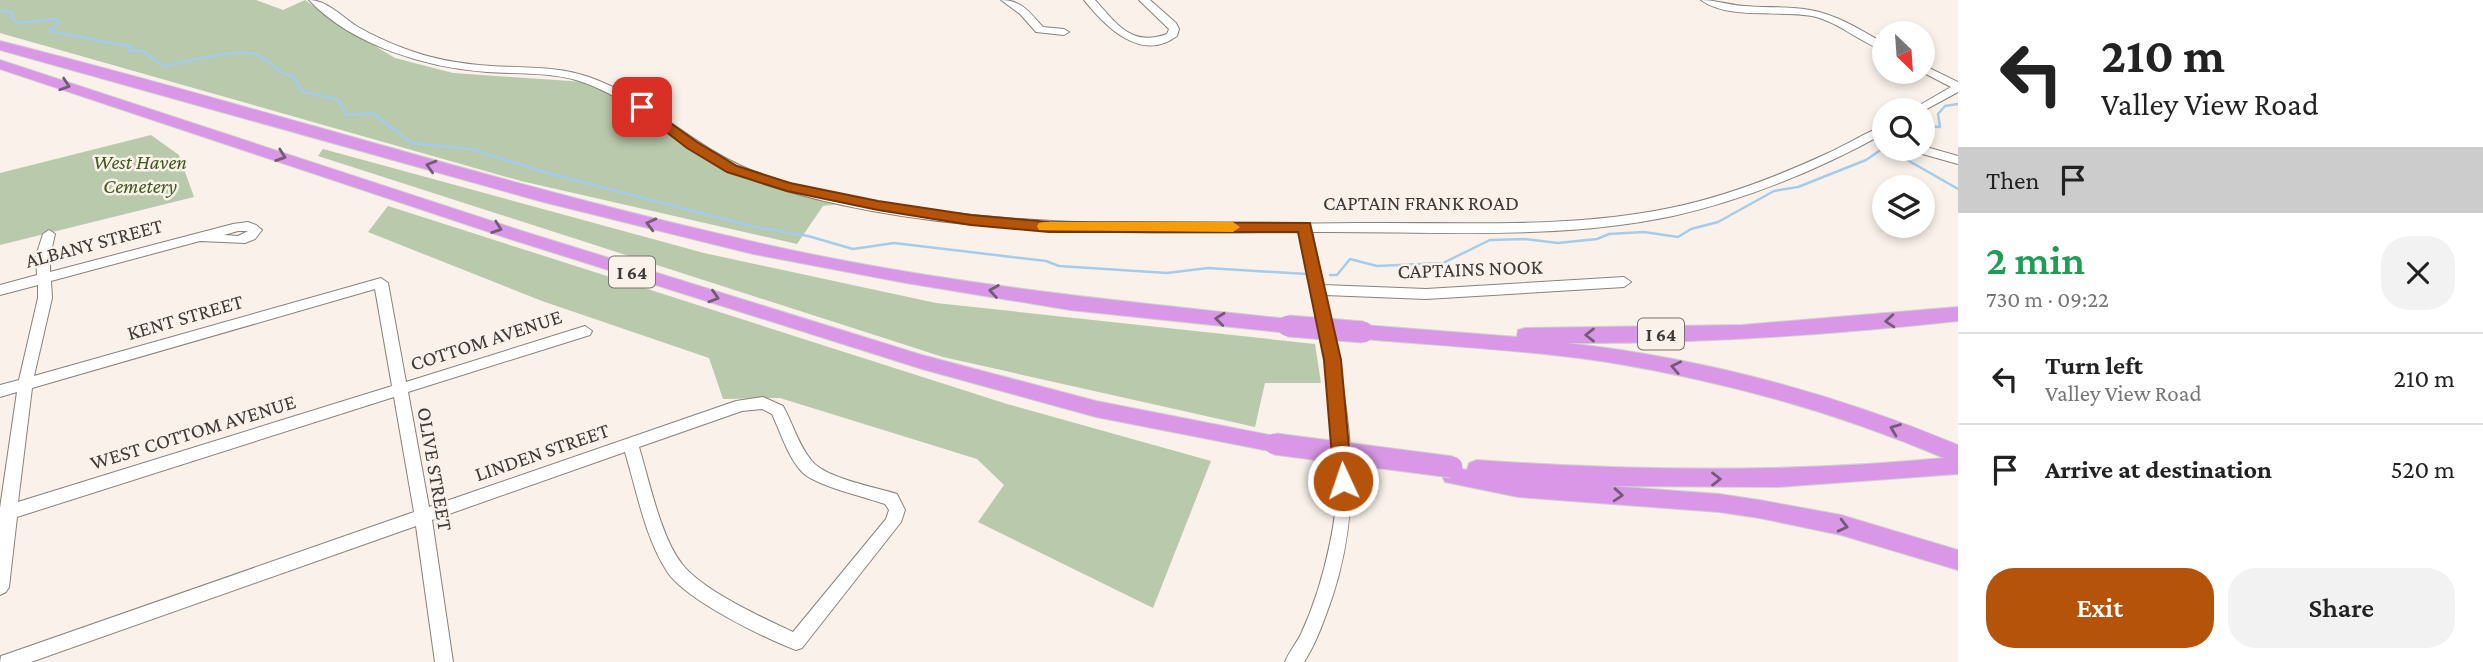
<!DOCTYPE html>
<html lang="en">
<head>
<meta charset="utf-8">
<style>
	:root { --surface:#fff; --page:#f2f2f2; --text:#222; --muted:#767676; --line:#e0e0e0; --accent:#b45309 }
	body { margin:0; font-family:"Crimson Pro",serif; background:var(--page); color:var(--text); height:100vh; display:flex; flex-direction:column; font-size:26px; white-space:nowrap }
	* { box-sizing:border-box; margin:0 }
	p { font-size:23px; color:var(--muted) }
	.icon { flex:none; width:38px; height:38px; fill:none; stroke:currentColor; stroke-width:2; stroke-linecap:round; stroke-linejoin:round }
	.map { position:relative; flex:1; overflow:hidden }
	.details { display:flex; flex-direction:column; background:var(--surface); width:525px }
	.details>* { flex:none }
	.top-card { background:#fff; color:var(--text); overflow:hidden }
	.needle { width:46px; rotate:155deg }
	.controls { position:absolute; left:1872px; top:21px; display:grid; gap:14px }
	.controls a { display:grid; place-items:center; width:63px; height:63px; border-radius:50%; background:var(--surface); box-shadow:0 4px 10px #0003; font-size:35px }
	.pin { position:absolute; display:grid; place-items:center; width:60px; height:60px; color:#fff; margin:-30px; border-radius:14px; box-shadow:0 4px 10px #0006 }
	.me { position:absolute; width:77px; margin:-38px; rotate:357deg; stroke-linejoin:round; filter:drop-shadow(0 0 5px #0008) }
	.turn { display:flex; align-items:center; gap:24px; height:147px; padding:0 28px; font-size:32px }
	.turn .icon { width:91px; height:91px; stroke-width:2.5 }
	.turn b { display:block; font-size:49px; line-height:60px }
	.then { display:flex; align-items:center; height:66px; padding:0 28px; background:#0003; gap:14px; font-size:26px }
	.round { display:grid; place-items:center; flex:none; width:74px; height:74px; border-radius:28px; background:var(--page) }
	.headline { display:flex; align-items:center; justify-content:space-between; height:119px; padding:0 28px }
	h1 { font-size:42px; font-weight:600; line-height:52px; color:#1e9e55 }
	.primary-button { display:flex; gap:14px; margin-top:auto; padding:14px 28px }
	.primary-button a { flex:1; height:80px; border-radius:28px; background:var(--accent); color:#fff; font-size:28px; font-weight:600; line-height:80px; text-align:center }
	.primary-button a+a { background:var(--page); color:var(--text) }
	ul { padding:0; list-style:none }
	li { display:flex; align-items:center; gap:21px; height:91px; padding:0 28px; border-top:2px solid var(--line) }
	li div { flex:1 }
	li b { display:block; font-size:26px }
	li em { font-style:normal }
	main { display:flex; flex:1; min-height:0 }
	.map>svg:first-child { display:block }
</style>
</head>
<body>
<main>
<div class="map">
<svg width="1958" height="662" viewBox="0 0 1958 662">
	<rect width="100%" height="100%" fill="#f9f1ea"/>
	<path fill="#b9c9ac" d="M 0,0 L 256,0 L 283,10 L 305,0 L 340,25 L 395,58 L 453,73 L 585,82 L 611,92 L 712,161 L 839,201 L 839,204 L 823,206 L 797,244 L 521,181 L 0,33 Z
		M 151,135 L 179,155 L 194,197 L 0,245 L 0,173 Z
		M 323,149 L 704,253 L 936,303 L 1315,344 L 1321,383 L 1265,383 L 1255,427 L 943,357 L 318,156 Z
		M 388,206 L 1007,404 L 1211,461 L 1153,608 L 978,522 L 1004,485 L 977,459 L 780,398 L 723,399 L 709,358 L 542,301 L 368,232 Z"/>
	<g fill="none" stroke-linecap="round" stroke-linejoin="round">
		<path stroke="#a5cced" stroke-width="2.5" d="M 0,10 L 13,13 L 12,18 L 18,23 L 56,19 L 59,24 L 49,31 L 132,47 L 129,51 L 142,51 L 164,66 C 188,62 235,47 257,55 C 272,61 278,74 294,77 L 301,91 L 338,100 L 347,115 L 373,113 L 411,143 L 471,149 L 547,173 L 754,227 L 808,236 L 853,249 L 894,243 L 1046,261 L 1059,266 L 1167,273 L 1208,268 L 1306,274
			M 1923,126 L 1940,127 L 1938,114 L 1945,106 L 1958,104
			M 1888,149 L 1958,189
			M 1330,275 L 1337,275 L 1350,259 L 1377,266 L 1443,263 L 1490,240 L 1525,239 L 1558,243 L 1597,239 L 1609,234 L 1644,232 L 1678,237 L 1691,229 L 1718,222 L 1774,191 L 1798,187 L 1866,160 L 1885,147"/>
		<defs>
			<path id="minor" d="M 309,0 C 327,0 342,17 358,27 C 372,35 387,42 403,48 C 431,59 461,64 491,66 C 524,68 558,66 589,77 C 652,99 697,152 761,174 C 802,189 846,197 889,204 C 1044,230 1202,224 1358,223 C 1462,222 1568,229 1670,208 C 1724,197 1776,177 1826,154 C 1846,145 1865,133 1885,125 L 1885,133 C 1818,170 1748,199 1673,216 C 1555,241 1431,231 1312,232 L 1323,285 L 1426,289 L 1624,277 L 1631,282 L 1624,287 L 1426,299 L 1325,295 C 1347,400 1367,493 1332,598 C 1324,620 1317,642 1304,662 L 1285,662 C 1289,652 1296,644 1301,634 C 1314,606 1324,573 1330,543 C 1352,446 1317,327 1299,232 C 1123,233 923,239 755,181 C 730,172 706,160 684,145 C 650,121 617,92 576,80 C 547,72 516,74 487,72 C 427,68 351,45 309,0 Z
				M 1001,0 C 1022,0 1030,13 1043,27 L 1064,29 L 1069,32 L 1064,35 L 1036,32 L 1020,14 Z
				M 1084,0 L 1095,0 C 1117,24 1131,47 1167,34 L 1169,29 L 1139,0 L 1150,0 L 1176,23 L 1179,29 L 1177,36 C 1141,63 1106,27 1084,0 Z
				M 1701,0 C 1716,0 1729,5 1744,6 C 1766,8 1788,6 1810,10 C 1838,15 1861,30 1885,44 L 1885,51 C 1859,42 1839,22 1812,16 C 1779,10 1728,20 1701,0 Z
				M 1923,65 L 1958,82 L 1958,92 L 1923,111 L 1911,110 L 1951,87 L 1922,72 Z
				M 1923,146 L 1958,156 L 1958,164 L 1915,152 L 1913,149 L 1923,149 Z
				M 248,222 L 256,225 L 262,230 L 255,239 L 245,243 L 200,241 L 51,281 L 52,298 L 34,376 L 381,278 L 388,283 L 406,382 L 585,326 L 592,331 L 590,335 L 408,392 L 429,507 L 736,401 L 763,397 L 783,406 C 793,424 798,444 811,460 C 824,478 875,487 897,494 L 905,510 L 901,522 L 802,648 L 796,650 C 764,638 688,601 668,573 C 645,538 637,492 625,452 L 432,520 L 453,662 L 435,662 L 416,526 L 31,662 L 0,662 L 1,656 L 7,654 L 414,512 L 394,397 L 17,517 L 9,587 L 6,592 L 0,595 L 0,508 L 17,392 L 0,397 L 0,385 L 19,380 L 38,298 L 38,285 L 0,295 L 0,285 L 37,275 L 36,256 L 43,234 L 49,230 L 55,234 L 50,256 L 50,272 L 233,224 ZM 238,231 L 248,231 L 238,236 L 224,235 ZM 375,289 L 392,386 L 18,502 L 32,388 ZM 762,409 L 772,414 C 781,433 788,458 803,473 C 817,486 865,497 885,504 L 889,510 L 886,519 L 793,632 C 763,618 702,590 682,564 C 661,538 649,480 639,447 L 742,411 Z"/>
			<path id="highway" d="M 0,41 C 251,104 497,184 750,241 C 927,282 1108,300 1288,319 L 1295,321 L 1298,326 L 1295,331 L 1288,333 L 1070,310 L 906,283 L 753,254 L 543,202 L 0,50 Z
				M 0,60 L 522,231 L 922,355 L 1096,401 L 1275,436 L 1282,438 L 1286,444 L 1282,450 L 1275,452 L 1096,417 L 922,369 L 510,239 L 0,69 Z
				M 1958,307 L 1958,321 C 1828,335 1698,344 1567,343 C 1702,358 1833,393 1958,445 L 1958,474 L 1778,487 L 1609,486 L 1719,494 L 1759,500 L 1841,515 L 1958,550 L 1958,570 L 1841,535 L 1759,518 L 1719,512 L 1518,497 L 1445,482 L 1442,476 L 1445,470 L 1453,467 L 1467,470 L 1469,463 L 1477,460 C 1633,471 1788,473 1944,458 C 1836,412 1723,381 1607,362 C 1526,350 1444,346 1363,339 L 1356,337 L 1353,332 L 1356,327 L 1363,325 L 1517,337 L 1518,330 L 1525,328 L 1742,325 Z"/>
		</defs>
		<use href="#minor" stroke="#89827b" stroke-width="2"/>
		<use href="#highway" stroke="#d0d0cf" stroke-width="2"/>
		<use href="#minor" fill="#fff" fill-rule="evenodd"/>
		<use href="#highway" fill="#da97e8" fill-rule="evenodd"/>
		<defs>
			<path id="highway-bridge" d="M 1288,326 L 1363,332
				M 1275,444 L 1452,467"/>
		</defs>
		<use href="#highway-bridge" stroke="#d0d0cf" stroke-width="23" stroke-linecap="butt"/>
		<use href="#highway-bridge" stroke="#da97e8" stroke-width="21"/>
	</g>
	<defs><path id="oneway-chevron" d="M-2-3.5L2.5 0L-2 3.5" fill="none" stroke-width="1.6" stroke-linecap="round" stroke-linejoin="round" transform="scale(1.75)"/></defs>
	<g stroke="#745b75">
		<use href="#oneway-chevron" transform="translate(65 85) rotate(18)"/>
		<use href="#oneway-chevron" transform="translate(281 156) rotate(19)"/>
		<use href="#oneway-chevron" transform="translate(431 166) rotate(-164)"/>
		<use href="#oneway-chevron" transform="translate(651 224) rotate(-166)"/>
		<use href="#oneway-chevron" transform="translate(497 228) rotate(19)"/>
		<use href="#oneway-chevron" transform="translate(994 291) rotate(-171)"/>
		<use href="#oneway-chevron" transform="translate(714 297) rotate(17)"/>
		<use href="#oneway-chevron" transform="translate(1220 319) rotate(-174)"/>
		<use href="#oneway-chevron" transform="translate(1890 321) rotate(176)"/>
		<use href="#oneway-chevron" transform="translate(1590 335) rotate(-180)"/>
		<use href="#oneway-chevron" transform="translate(1676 367) rotate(-169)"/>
		<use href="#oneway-chevron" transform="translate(1895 429) rotate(-159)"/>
		<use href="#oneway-chevron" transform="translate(1716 479)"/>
		<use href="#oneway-chevron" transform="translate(1618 495) rotate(4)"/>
		<use href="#oneway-chevron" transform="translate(1843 526) rotate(14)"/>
	</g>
	<path fill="#b45309" stroke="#753606" stroke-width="2" d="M 642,103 L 697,142 L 737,166 L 790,183 L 878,201 L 971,215 L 1049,222 L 1310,223 L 1341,360 L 1352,481 L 1349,487 L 1343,489 L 1336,487 L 1334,481 L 1324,360 L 1298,232 L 1049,232 L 971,225 L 878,210 L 787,191 L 727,172 L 687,148 L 637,109 L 635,107 Z"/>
	<path fill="#f59e0b" d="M 1044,222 L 1233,222 L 1240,227 L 1233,232 L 1039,230 L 1037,226 L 1039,223 Z"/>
	<g text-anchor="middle" stroke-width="5" stroke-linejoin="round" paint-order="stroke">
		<g fill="#f9f1ea" stroke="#75716d" stroke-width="2">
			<rect x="609" y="256.5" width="46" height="31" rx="5"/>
			<rect x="1638" y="318.5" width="46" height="31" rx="5"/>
		</g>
		<g font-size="19" font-weight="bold" fill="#3d3a37">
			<text x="632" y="279">I 64</text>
			<text x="1661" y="341">I 64</text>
		</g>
		<g font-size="21" font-style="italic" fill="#3e5b20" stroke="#f9f1ea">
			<text x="140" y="169">West Haven<tspan x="140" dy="24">Cemetery</tspan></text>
		</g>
		<g font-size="21" fill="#3d3a37" stroke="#f9f1ea">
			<text x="1421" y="210">CAPTAIN FRANK ROAD</text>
			<text transform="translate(94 243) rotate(-15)" y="7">ALBANY STREET</text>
			<text transform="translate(1470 269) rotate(-2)" y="7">CAPTAINS NOOK</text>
			<text transform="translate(185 317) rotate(-16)" y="7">KENT STREET</text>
			<text transform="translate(486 340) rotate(-18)" y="7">COTTOM AVENUE</text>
			<text transform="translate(193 432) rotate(-17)" y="7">WEST COTTOM AVENUE</text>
			<text transform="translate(542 452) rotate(-19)" y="7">LINDEN STREET</text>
			<text transform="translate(435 469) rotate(80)" y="7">OLIVE STREET</text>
		</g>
	</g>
</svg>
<div class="controls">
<a><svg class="needle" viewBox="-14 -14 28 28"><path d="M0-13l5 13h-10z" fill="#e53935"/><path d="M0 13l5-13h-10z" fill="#767676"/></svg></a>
<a><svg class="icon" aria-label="search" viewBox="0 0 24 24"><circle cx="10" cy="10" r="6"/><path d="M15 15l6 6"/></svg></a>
<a><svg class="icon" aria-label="layers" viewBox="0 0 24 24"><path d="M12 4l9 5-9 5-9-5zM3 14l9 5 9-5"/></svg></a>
</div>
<div class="pin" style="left:642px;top:107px;background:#d93025"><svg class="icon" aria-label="arrive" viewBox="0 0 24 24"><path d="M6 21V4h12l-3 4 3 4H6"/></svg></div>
<svg class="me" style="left:1343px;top:481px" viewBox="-20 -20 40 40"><circle r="17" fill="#b45309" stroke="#fff" stroke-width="3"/><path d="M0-11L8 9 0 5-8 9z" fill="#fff"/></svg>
</div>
<section class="details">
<div class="top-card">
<div class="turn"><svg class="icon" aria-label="left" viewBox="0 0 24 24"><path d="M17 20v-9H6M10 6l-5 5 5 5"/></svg><div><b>210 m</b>Valley View Road</div></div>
<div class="then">Then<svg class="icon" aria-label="arrive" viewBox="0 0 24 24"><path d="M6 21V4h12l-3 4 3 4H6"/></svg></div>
</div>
<div class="headline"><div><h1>2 min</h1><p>730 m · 09:22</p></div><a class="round"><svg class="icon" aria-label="close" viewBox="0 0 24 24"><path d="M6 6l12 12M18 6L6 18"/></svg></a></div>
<ul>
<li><svg class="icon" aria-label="left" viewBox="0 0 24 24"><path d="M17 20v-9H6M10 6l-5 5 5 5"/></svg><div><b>Turn left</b><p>Valley View Road</p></div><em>210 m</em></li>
<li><svg class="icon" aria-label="arrive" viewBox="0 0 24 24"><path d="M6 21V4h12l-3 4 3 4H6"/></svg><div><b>Arrive at destination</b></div><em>520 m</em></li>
</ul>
<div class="primary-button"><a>Exit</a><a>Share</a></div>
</section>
</main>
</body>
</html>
